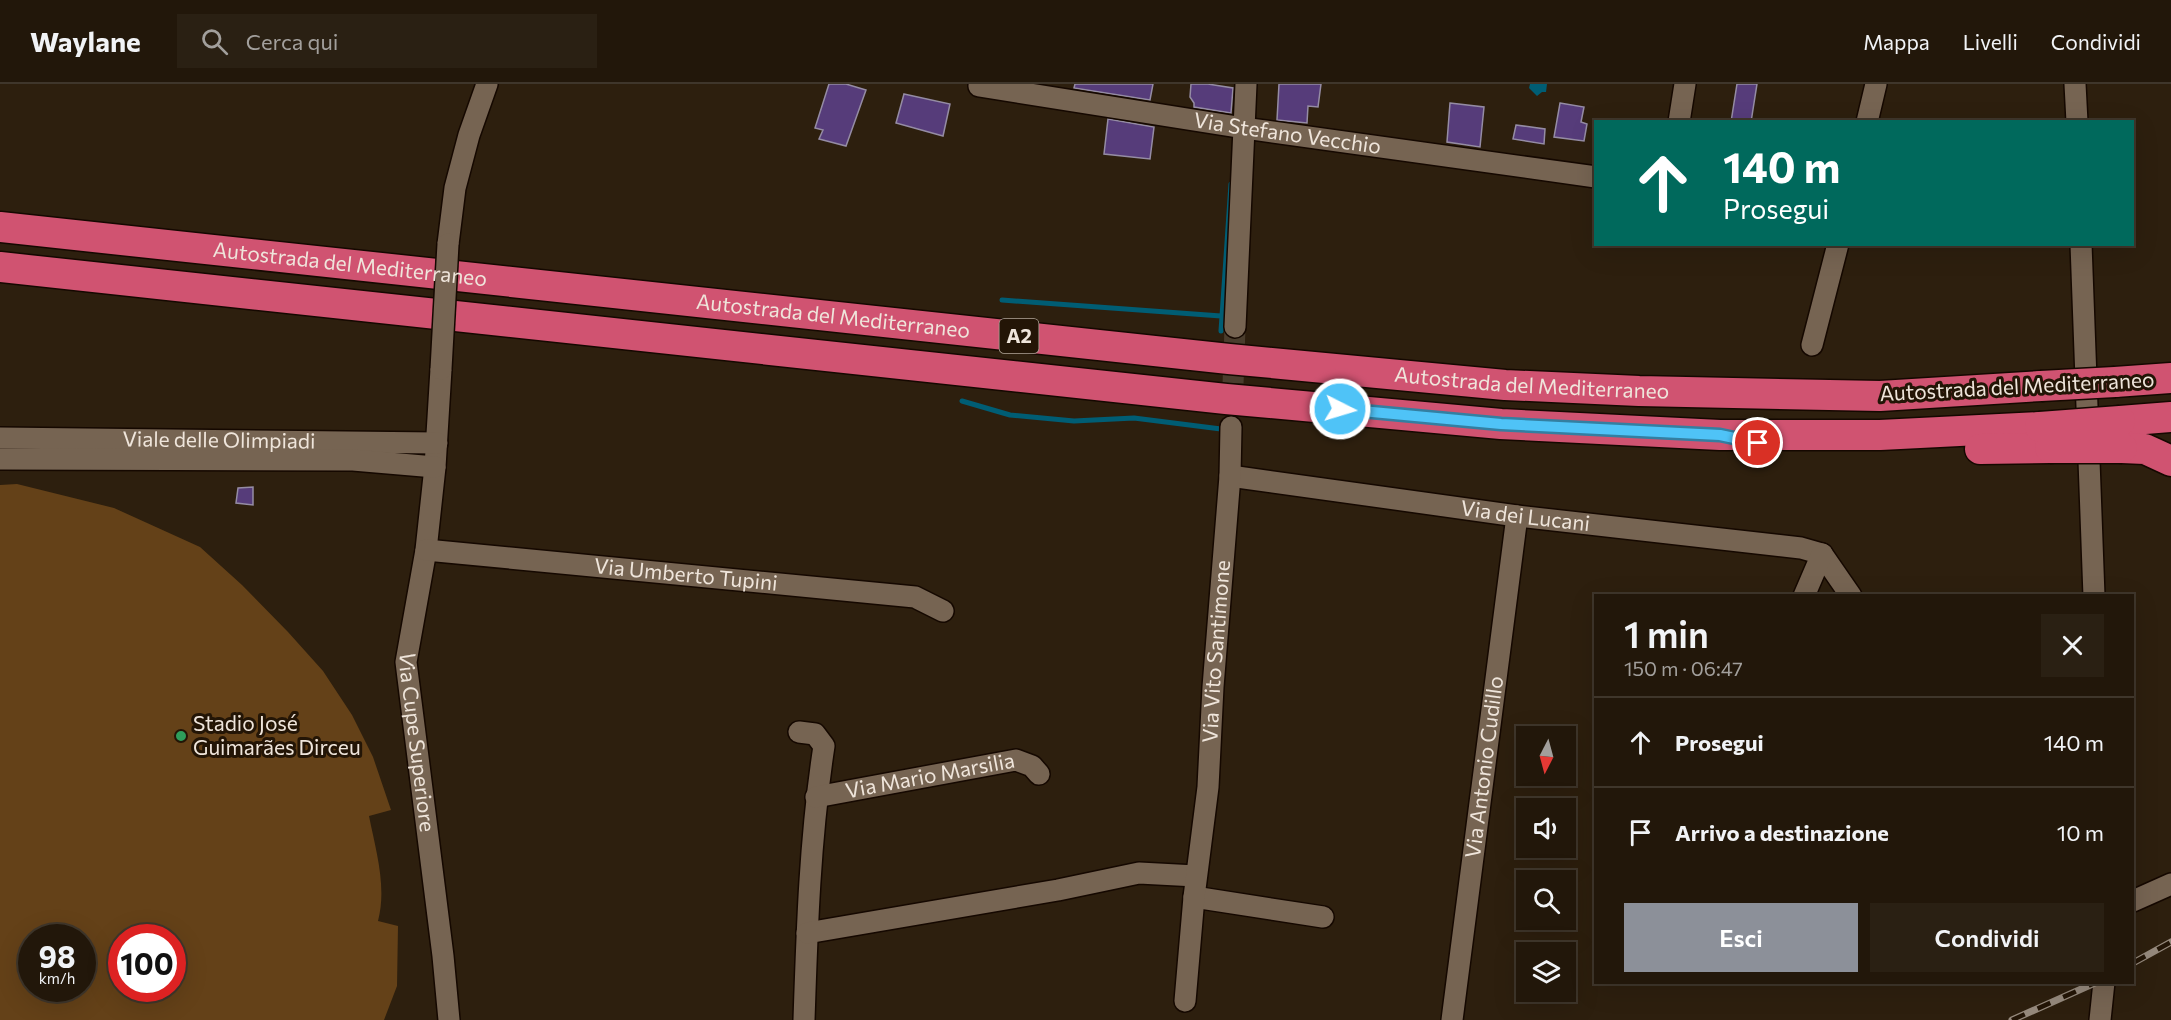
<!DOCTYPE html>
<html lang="it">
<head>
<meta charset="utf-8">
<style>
	:root { --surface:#22170a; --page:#2a2013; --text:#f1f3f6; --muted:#a29f9c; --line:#3f362b; --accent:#8c9099 }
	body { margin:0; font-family:Commissioner,sans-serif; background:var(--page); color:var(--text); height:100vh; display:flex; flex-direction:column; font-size:22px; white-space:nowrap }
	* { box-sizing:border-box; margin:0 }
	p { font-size:20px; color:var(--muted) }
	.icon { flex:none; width:33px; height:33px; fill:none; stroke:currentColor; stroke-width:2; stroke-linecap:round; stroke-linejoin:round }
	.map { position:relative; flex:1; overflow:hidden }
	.panel { position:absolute; left:1594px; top:510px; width:540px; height:390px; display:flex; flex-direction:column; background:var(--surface); border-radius:0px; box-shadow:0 6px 24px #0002,0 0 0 2px var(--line) }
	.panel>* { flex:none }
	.guide { position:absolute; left:1594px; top:36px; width:540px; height:126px; border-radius:0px; box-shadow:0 6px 24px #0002,0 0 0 2px var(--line); background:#00695c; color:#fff; overflow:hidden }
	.needle { width:39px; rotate:186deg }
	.fabs { position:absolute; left:1516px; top:642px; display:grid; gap:12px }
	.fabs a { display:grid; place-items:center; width:60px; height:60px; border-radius:0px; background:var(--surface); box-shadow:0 6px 24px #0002,0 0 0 2px var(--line); font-size:30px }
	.speed { position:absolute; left:18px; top:840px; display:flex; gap:12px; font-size:30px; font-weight:700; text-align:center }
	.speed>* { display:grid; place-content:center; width:78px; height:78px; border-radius:50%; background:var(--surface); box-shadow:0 6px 24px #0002,0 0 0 2px var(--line); line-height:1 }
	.speed small { font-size:15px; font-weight:400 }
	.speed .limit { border:9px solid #d22; background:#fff; color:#111 }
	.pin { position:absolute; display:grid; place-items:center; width:51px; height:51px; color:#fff; margin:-26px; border:3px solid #fff; border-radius:50%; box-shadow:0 2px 6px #0007 }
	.me { position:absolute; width:66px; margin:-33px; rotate:95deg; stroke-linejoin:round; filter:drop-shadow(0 0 4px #0008) }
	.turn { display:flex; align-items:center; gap:21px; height:126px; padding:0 30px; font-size:27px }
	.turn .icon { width:78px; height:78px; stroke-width:2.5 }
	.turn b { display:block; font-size:42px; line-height:51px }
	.round { display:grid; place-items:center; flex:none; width:63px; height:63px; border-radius:0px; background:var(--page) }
	.overview { display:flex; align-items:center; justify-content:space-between; height:102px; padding:0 30px }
	h1 { font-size:36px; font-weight:600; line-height:45px }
	.cta { display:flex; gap:12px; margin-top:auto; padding:12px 30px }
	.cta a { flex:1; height:69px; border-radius:0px; background:var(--accent); color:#fff; font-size:24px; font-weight:600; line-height:69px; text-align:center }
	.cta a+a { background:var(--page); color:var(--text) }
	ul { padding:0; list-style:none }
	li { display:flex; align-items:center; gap:18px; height:90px; padding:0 30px; border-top:2px solid var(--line) }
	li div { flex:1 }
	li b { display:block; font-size:22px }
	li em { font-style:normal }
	header { display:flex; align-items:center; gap:36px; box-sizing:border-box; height:84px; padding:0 30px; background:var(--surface); border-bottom:2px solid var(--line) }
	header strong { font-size:28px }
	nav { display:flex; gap:33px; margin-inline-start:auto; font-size:21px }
	.search { width:420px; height:54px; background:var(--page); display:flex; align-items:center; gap:15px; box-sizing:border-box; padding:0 21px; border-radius:0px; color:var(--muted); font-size:22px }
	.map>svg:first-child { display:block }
</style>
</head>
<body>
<header>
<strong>Waylane</strong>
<div class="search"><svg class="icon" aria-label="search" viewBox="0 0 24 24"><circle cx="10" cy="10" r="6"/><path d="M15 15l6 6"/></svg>Cerca qui</div>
<nav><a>Mappa</a><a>Livelli</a><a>Condividi</a></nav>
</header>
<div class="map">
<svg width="2171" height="936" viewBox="0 0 2171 936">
	<rect width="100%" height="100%" fill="#2d1f0e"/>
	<path fill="#644118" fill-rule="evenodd" d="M 17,400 L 114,424 L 200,463 L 242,501 L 288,548 L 323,587 L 352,631 L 373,673 L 391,726 L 369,732 C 376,767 387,803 378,837 L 398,842 L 397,902 L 384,936 L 0,936 L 0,401 ZM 32,854 L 82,854 L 82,904 L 32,904 ZM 122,854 L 172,854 L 172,904 L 122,904 Z"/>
	<path fill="#005d74" d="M 1530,0 L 1547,0 L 1546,8 L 1542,8 L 1537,12 L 1529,4 Z"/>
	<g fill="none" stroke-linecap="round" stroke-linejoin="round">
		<path stroke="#005d74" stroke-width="5" d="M 1002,216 L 1221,232
			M 1221,247 L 1231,100
			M 962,317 L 1010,331 L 1074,337 L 1134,334 L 1221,345"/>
	</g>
	<path fill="#563c7a" stroke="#958ca4" stroke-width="1.5" d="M 829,0 L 846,0 L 866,6 L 846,62 L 819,55 L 823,46 L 815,44 Z
		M 1075,0 L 1153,0 L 1150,16 L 1074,4 Z
		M 1191,0 L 1208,0 L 1233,4 L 1231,29 L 1194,23 L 1194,19 L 1190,13 Z
		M 1279,0 L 1321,0 L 1318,23 L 1308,22 L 1307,39 L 1277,36 Z
		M 1737,0 L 1757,0 L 1751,38 L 1731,38 Z
		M 904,10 L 950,20 L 943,52 L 896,39 Z
		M 1450,19 L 1484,23 L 1480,63 L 1447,58 Z
		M 1560,19 L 1584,23 L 1581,38 L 1587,40 L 1584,57 L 1554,53 Z
		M 1108,35 L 1154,43 L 1150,75 L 1104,70 Z
		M 1516,41 L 1545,45 L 1544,60 L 1513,55 Z
		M 253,403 L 253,421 L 236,419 L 238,404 Z"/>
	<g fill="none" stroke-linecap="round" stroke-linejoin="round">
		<path stroke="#4a3d2d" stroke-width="21" stroke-dasharray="21 10" stroke-linecap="butt" d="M 1232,330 L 1235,243"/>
		<defs>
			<g id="minor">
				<path d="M 2075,0 L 2077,38"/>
				<path id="s1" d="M 979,2 L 1244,44 L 1596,93"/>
				<path d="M 1679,38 L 1685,0"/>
				<path d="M 1867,38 L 1876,0"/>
				<path d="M 448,160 L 455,104 L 469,51 L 487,0"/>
				<path d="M 2081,160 L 2094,512"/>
				<path d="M 1235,243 L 1246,0"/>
				<path d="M 1812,261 L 1838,160"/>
				<path id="s2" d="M 441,285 L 435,383 L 426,466 L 406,578 L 443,872 L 449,936"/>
				<path id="s3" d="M 0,354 L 437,359"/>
				<path d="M 0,375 L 353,376 L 435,383"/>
				<path id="s4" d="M 1230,392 L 1517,432 L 1801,464 L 1822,470 L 1851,512"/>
				<path id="s5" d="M 426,466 L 915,513 L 943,527"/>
				<path d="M 1804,512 L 1822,470"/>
				<path d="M 799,648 L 815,650 L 824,662 C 810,753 807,844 804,936"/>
				<path id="s6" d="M 816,713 L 1016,676 L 1032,682 L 1039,690"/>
				<path d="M 1194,813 L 1323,833"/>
				<path d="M 2133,817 L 2171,800"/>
				<path d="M 807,849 L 1058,806 L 1139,789 L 1196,792"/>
				<path id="s7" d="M 1185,917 L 1194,813 L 1208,703 L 1213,603 L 1230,392 L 1231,343"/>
				<path id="s8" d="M 1452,936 L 1517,432"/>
				<path d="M 2100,936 L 2104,898"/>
			</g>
			<g id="highway">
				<path id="s9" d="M 0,143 L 1229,275 L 1505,301 L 1639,307 L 1880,312 L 2041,302"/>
				<path d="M 0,183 L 1226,315 L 1501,340 L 1720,351 L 1880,351 L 2040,343"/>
				<path d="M 2115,298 L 2171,294"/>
				<path d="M 2120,337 L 2171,333"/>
				<path d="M 2122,364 L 2145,365 L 2171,377"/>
				<path d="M 1980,365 L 2050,364"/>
			</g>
		</defs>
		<use href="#minor" stroke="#150800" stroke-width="24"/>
		<use href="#highway" stroke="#150800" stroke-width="33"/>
		<use href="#minor" stroke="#766452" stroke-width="21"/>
		<use href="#highway" stroke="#d05371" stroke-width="30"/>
		<defs>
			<path id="rail" d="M 2133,879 L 2171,858
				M 2012,936 L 2097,898"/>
		</defs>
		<use href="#rail" stroke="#95897c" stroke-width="7"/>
		<use href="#rail" stroke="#231506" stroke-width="4.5" stroke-dasharray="14" stroke-linecap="butt"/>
		<defs>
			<path id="minor-bridge" d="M 441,285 L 448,160"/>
			<path id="highway-bridge" d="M 2041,302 L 2115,298
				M 2040,343 L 2120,337
				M 2050,364 L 2122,364"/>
		</defs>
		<use href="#minor-bridge" stroke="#150800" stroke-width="24" stroke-linecap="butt"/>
		<use href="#highway-bridge" stroke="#150800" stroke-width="33" stroke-linecap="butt"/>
		<use href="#minor-bridge" stroke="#766452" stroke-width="21"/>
		<use href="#highway-bridge" stroke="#d05371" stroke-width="30"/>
	</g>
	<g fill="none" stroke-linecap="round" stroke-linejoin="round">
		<defs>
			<path id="route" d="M 1340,325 L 1501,340 L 1720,351 L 1758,359"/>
		</defs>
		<use href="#route" stroke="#337fa1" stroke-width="15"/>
		<use href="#route" stroke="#4fc3f7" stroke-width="10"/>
	</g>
	<circle fill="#2e9e5b" stroke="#231506" stroke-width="2" cx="181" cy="652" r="6"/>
	<g text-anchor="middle" stroke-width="6" stroke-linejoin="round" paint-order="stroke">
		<rect fill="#231506" stroke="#b2a79b" stroke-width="1.5" x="999.5" y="235" width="39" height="34" rx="4.5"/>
		<g font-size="20" font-weight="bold" fill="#efe5db">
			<text x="1019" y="259">A2</text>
		</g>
		<g font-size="21" fill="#efe5db" stroke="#231506">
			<text dy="7" stroke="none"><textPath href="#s1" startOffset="312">Via Stefano Vecchio</textPath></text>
			<text dy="7" stroke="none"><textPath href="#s9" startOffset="352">Autostrada del Mediterraneo</textPath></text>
			<text dy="7" stroke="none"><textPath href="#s9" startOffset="838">Autostrada del Mediterraneo</textPath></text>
			<text dy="7" stroke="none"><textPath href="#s9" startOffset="1540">Autostrada del Mediterraneo</textPath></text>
			<text transform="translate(2017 303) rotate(-3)" y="7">Autostrada del Mediterraneo</text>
			<text dy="7" stroke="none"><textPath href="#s3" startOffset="219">Viale delle Olimpiadi</textPath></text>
			<text dy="7" stroke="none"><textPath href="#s4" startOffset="298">Via dei Lucani</textPath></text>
			<text dy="7" stroke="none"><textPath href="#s5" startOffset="261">Via Umberto Tupini</textPath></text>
			<text dy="7" stroke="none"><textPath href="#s7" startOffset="351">Via Vito Santimone</textPath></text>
			<text dy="7" stroke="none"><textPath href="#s2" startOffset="376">Via Cupe Superiore</textPath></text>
			<text dy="7" stroke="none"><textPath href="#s8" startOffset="255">Via Antonio Cudillo</textPath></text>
			<text dy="7" stroke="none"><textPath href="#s6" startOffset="116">Via Mario Marsilia</textPath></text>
		</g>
		<g font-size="21" fill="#efe5db" stroke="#231506" text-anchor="start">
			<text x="193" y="647">Stadio José<tspan x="193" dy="24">Guimarães Dirceu</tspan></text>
		</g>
	</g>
</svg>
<div class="fabs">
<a><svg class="needle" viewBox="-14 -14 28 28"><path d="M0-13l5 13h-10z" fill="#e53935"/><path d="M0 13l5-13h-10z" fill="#a29f9c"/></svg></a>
<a><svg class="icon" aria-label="sound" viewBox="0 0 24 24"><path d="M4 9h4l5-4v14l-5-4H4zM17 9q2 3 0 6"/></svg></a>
<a><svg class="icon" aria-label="search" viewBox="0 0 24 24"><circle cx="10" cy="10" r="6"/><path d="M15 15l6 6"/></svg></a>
<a><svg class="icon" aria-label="layers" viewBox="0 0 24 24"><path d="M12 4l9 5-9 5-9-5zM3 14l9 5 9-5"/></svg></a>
</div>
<div class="speed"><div>98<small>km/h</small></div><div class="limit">100</div></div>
<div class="pin" style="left:1758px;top:359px;background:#d93025"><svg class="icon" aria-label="arrive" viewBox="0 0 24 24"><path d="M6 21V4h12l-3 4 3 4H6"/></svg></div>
<svg class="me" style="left:1340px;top:325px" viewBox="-20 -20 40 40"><circle r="17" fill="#4fc3f7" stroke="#fff" stroke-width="3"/><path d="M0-11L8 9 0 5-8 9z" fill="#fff"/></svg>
<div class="guide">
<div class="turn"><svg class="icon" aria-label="ahead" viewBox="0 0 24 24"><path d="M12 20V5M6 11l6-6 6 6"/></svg><div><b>140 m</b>Prosegui</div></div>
</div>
<section class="panel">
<div class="overview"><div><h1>1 min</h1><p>150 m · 06:47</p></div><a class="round"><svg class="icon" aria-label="close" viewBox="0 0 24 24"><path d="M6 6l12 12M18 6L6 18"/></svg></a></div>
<ul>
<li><svg class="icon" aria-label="ahead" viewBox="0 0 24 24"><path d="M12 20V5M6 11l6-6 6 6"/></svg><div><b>Prosegui</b></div><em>140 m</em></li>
<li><svg class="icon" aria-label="arrive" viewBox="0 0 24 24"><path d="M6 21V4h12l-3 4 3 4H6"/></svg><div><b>Arrivo a destinazione</b></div><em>10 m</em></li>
</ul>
<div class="cta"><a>Esci</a><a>Condividi</a></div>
</section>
</div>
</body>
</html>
